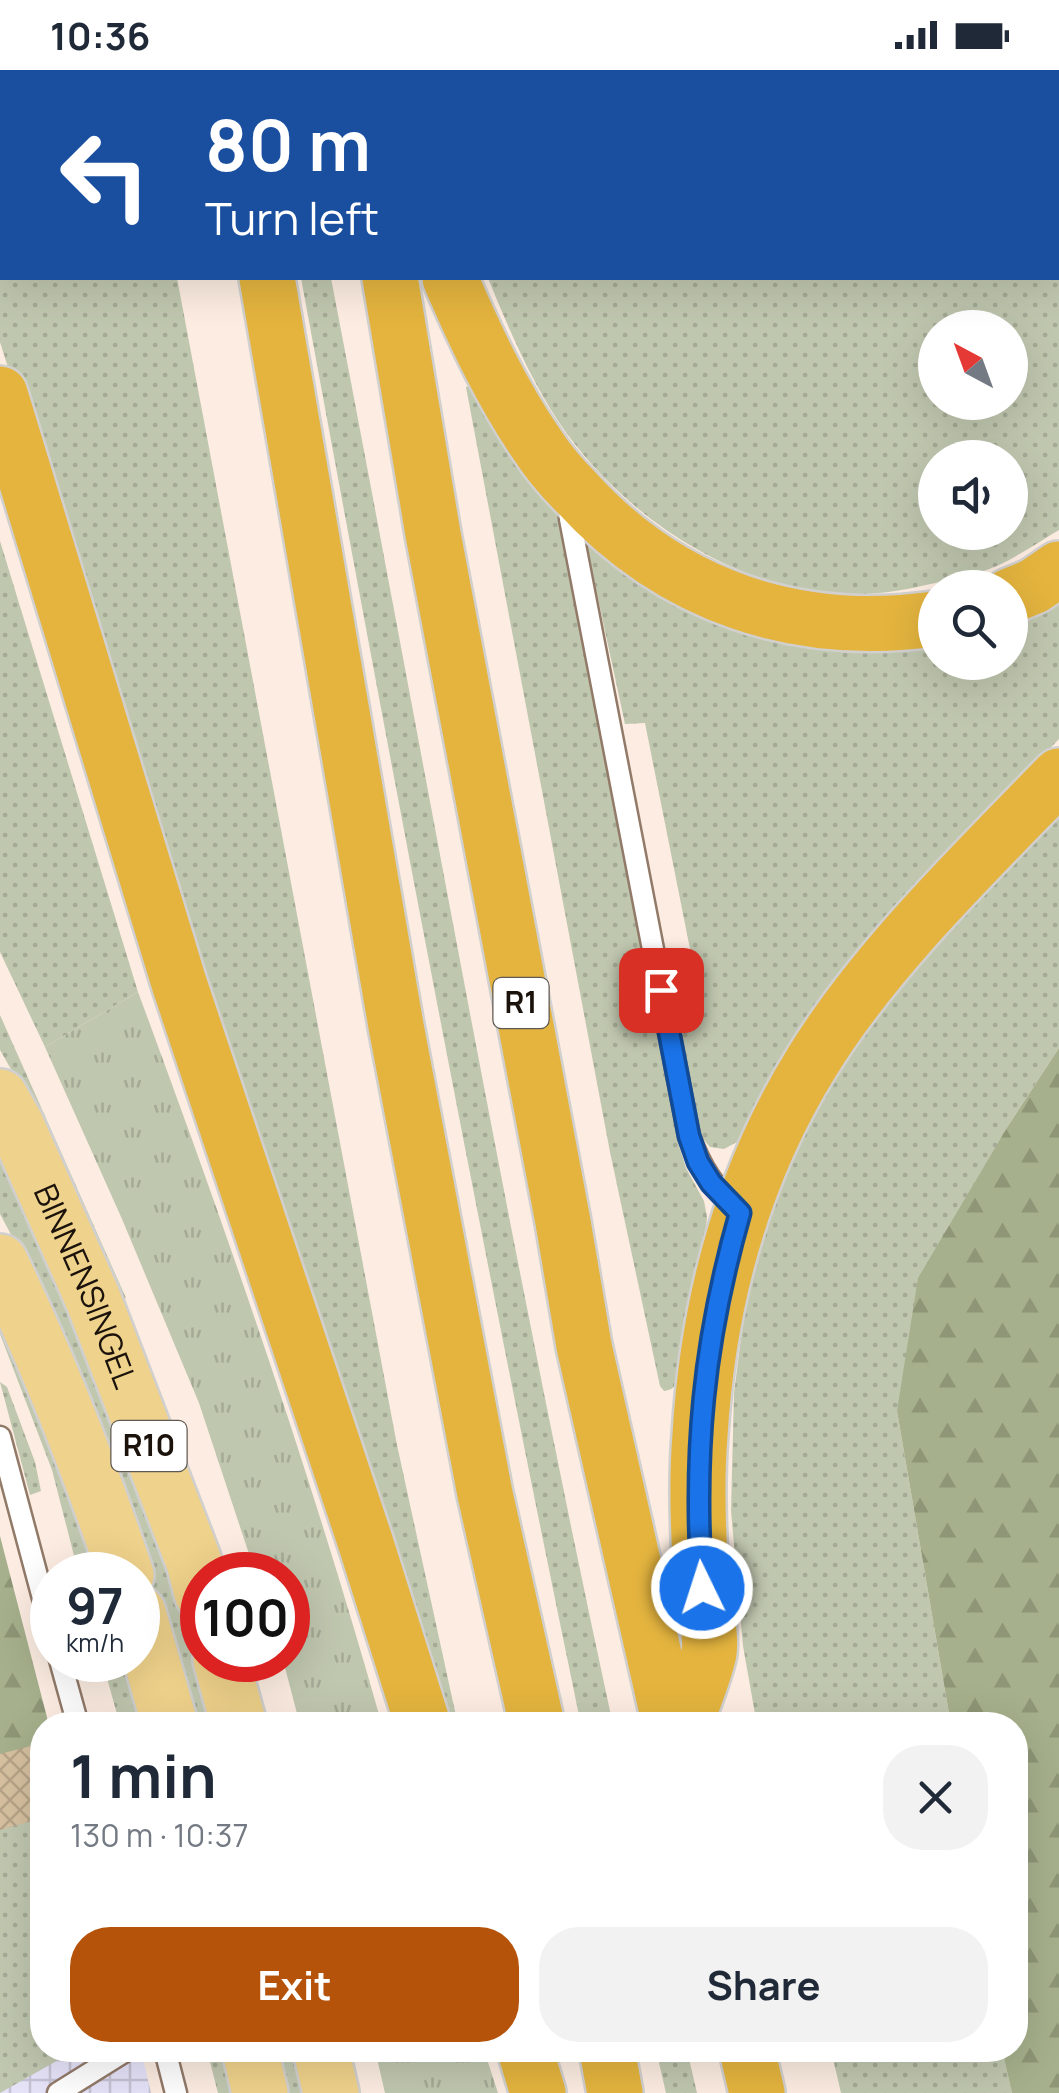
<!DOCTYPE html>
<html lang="en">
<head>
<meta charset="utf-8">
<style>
	:root { --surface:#fff; --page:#f2f2f3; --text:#1f2937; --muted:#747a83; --accent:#b45309 }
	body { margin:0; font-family:Manrope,sans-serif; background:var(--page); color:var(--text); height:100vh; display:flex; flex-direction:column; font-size:38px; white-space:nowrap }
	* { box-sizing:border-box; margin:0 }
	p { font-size:32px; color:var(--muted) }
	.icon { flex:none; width:55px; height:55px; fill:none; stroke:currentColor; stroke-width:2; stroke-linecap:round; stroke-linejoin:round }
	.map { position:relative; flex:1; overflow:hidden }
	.panel { position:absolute; left:30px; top:1642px; width:998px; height:350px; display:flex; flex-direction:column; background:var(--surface); border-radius:40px; box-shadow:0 10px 40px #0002 }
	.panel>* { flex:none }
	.guide { position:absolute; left:0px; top:0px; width:1060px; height:210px; box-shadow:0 10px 40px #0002; background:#1a4fa0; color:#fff; overflow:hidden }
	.needle { width:65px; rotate:319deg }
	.controls { position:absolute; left:918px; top:240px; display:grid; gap:20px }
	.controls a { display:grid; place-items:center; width:110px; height:110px; border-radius:50%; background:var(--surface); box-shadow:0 10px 40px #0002; font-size:50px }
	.speed { position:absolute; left:30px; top:1482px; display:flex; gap:20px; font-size:50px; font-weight:700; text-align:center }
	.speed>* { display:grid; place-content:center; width:130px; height:130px; border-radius:50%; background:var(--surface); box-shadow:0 10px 40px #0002; line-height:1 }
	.speed small { font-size:25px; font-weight:400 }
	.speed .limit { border:15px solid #d22; background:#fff; color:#111 }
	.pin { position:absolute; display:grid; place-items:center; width:85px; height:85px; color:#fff; margin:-42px; border-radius:20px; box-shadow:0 5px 15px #0006 }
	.me { position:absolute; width:110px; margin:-55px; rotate:356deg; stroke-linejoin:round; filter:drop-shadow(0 0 8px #0008) }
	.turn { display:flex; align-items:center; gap:35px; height:210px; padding:0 40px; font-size:45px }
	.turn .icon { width:130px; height:130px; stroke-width:2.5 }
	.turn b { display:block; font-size:70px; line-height:85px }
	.round { display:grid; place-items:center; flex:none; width:105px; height:105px; border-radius:40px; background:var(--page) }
	.overview { display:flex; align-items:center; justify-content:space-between; height:170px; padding:0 40px }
	h1 { font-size:60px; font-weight:700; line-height:75px }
	.cta { display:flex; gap:20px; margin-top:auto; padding:20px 40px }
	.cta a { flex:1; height:115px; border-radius:40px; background:var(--accent); color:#fff; font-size:40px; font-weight:700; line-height:115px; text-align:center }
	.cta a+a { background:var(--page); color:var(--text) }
	.status { display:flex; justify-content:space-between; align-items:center; height:70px; padding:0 50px; background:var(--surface); direction:ltr }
	.status svg { height:28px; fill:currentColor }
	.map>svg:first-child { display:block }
</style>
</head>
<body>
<div class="status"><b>10:36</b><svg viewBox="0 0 49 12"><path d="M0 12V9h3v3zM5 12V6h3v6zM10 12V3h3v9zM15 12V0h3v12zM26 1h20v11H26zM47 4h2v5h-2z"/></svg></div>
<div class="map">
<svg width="1059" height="2023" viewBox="0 0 1059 2023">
	<defs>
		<pattern id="industrial-grid" width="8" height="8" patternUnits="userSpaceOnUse" patternTransform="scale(2.5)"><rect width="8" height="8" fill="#e6e3f9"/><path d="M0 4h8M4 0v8" fill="none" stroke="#c5c2d4"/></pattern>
		<pattern id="grass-dots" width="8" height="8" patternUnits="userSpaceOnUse" patternTransform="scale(2.5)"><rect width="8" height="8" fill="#c0c7af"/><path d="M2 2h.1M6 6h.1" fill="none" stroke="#a4aa95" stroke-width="1.8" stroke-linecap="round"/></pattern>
		<pattern id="forest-firs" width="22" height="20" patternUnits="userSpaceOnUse" patternTransform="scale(2.5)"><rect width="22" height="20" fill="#a6b08c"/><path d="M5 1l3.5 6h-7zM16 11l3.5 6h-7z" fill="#8e9677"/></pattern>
		<pattern id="park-tufts" width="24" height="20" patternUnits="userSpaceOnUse" patternTransform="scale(2.5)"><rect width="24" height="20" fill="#c0c7af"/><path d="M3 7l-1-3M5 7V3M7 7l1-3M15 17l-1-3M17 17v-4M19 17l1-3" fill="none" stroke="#a4aa95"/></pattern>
		<pattern id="building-cross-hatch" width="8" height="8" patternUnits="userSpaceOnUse" patternTransform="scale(2.5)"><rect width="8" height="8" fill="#d6c0a0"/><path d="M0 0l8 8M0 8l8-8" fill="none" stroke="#b7a488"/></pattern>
	</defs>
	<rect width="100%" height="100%" fill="#fcece1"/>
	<path fill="url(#industrial-grid)" d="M 42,1748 L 42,1980 L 141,1980 L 151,2023 L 0,2023 L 0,1760 Z"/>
	<path fill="url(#grass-dots)" fill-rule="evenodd" d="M 434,0 L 1059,0 L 1059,460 C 1039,472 1020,485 999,495 C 977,505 950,510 926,515 C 896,522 866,526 835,524 C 729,514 630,449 567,364 C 533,316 510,262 488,208 L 1058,208 L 1058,2 L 434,2 ZM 935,258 L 1010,258 L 1010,332 L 935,332 ZM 935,388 L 1010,388 L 1010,462 L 935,462 Z
		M 2,26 L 2,208 L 177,208 L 397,1375 L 458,1655 L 435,1655 L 0,272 L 0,28 Z
		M 301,208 L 331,208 C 424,690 509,1175 613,1655 L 581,1655 C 481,1174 390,691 301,208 Z
		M 482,312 L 553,425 L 559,449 L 679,1076 L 686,1098 L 704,1131 L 707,1147 L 705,1171 L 693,1211 L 679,1310 C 675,1317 672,1320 664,1321 L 660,1316 L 610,1082 L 466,317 Z
		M 585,468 L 935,567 L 935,592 L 1010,592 L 1010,548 L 1059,525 L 1059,669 C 939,793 810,913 737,1072 L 724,1079 L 710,1077 L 700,1065 L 679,960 L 684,939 L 698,919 L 645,653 L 625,654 Z
		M 0,471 L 138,922 L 45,977 L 0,882 Z
		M 1059,745 L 1059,978 L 1008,1056 L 897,1341 L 951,1655 L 757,1655 L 743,1576 L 731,1441 L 734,1323 L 748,1212 L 783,1106 L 819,1032 L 865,963 L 952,855 Z
		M 0,945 L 126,1228 L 113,1234 L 20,1015 L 0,980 Z
		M 0,1087 L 38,1163 L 150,1437 L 192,1559 L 220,1655 L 192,1655 L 167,1567 L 127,1445 L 15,1172 L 0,1144 Z
		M 0,1238 L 104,1505 L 79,1505 L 52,1400 L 0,1264 Z
		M 0,1312 L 7,1317 L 35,1392 L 41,1421 L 30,1425 Z
		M 102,1590 L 131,1590 L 150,1655 L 120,1655 Z
		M 42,1748 L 42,1980 L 76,1980 L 0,2023 L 0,1760 Z
		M 207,1980 L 232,1980 L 242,2023 L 218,2023 Z
		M 271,1980 L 298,1980 L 307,2023 L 280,2023 Z
		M 656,1980 L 687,1980 L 697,2023 L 666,2023 Z
		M 831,1980 L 1002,1980 L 1012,2023 L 841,2023 Z"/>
	<path fill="url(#forest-firs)" d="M 1059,978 L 1059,2023 L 1012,2023 L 1002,1980 L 1015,1980 L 1015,1655 L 951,1655 L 897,1341 L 918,1208 L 1008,1056 Z
		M 0,1466 L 49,1655 L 42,1655 L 42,1748 L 0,1760 Z"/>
	<path fill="url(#park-tufts)" d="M 138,922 C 228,1164 312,1407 382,1655 L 300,1655 L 283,1590 L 288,1590 L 288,1505 L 256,1505 L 199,1333 L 122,1149 L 45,977 Z
		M 375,1980 L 484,1980 L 498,2023 L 385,2023 Z"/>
	<path fill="url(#building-cross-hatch)" d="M 42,1673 L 42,1748 L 0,1760 L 0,1684 Z"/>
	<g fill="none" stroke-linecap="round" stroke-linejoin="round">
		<defs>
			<path id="service" d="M 569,433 L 570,449 L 689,1066 C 701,1100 714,1116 738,1142
				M 0,1367 L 52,1562
				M 60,1590 L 78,1655
				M 165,1980 L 176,2023
				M 58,2023 L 127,1980"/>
			<g id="primary">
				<path id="s1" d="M 0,1027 L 16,1055 L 93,1229 L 194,1492 L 202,1523"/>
				<path d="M 0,1192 C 49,1293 90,1399 126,1505"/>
				<path d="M 138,1543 L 170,1655"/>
				<path d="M 221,1590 L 239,1655"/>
				<path d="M 250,1980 L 260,2023"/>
				<path d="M 321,1980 L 331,2023"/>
			</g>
			<path id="motorway" d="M 191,0 L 192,2
				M 358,0 L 359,2
				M 267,208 L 396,956 L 485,1424 L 537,1655
				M 390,208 L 433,464 L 563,1152 L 584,1276 L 670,1655
				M 450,208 C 475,266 502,324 538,376 C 549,393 563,409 577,423 C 672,527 797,568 935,549
				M 0,324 L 179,913 L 366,1474 L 423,1655
				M 1010,526 L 1034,516 L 1059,499
				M 685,1655 C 692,1632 704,1607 709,1583 C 712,1565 704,1535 702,1516 C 698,1465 696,1415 700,1365 C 708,1232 742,1105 812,992 C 875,889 975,793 1059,706
				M 525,1980 L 538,2023
				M 607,1980 L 615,2023
				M 747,1980 L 757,2023"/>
		</defs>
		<use href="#service" stroke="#927a69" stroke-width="25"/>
		<use href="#primary" stroke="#d1d0ce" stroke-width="60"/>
		<use href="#motorway" stroke="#d1d0ce" stroke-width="60"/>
		<use href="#service" stroke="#fff" stroke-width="20"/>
		<use href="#primary" stroke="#efd28b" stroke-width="55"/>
		<use href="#motorway" stroke="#e4b43e" stroke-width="55"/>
	</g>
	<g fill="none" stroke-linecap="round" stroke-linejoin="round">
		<defs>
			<path id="route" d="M 661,920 L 689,1066 L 698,1092 L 711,1113 L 740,1143 C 703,1273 693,1383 702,1518"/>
		</defs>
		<use href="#route" stroke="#114b97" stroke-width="25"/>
		<use href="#route" stroke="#1a73e8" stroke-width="18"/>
	</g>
	<g text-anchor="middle" stroke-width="8" stroke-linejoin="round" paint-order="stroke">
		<g fill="#fff" stroke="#5f5954" stroke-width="2.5">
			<rect x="493.5" y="908" width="55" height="50" rx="8"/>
			<rect x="111.5" y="1351" width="75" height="50" rx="8"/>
		</g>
		<g font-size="30" font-weight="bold" fill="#1a120b">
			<text x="521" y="943">R1</text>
			<text x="149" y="1386">R10</text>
		</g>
		<g font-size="32" fill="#1a120b" stroke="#fff">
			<text dy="11" stroke="none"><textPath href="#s1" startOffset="208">BINNENSINGEL</textPath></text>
		</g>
	</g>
</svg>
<div class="controls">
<a><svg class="needle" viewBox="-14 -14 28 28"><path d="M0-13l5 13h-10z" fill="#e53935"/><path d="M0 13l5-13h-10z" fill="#747a83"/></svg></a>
<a><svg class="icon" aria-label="sound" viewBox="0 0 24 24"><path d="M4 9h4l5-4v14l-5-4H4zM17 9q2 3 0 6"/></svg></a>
<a><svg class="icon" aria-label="search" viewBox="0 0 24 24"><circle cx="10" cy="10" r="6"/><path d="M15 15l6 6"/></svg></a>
</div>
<div class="speed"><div>97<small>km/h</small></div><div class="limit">100</div></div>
<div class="pin" style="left:661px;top:920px;background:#d93025"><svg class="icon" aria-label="arrive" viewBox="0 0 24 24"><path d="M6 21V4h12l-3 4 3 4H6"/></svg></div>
<svg class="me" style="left:702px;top:1518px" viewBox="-20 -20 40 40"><circle r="17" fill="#1a73e8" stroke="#fff" stroke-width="3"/><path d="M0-11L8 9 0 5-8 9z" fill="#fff"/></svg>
<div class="guide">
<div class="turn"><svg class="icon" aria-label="left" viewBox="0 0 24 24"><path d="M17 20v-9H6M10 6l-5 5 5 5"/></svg><div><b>80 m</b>Turn left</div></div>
</div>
<section class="panel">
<div class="overview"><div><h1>1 min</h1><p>130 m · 10:37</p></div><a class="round"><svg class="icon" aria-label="close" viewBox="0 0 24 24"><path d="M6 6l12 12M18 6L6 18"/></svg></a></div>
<div class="cta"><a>Exit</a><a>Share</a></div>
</section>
</div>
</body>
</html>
